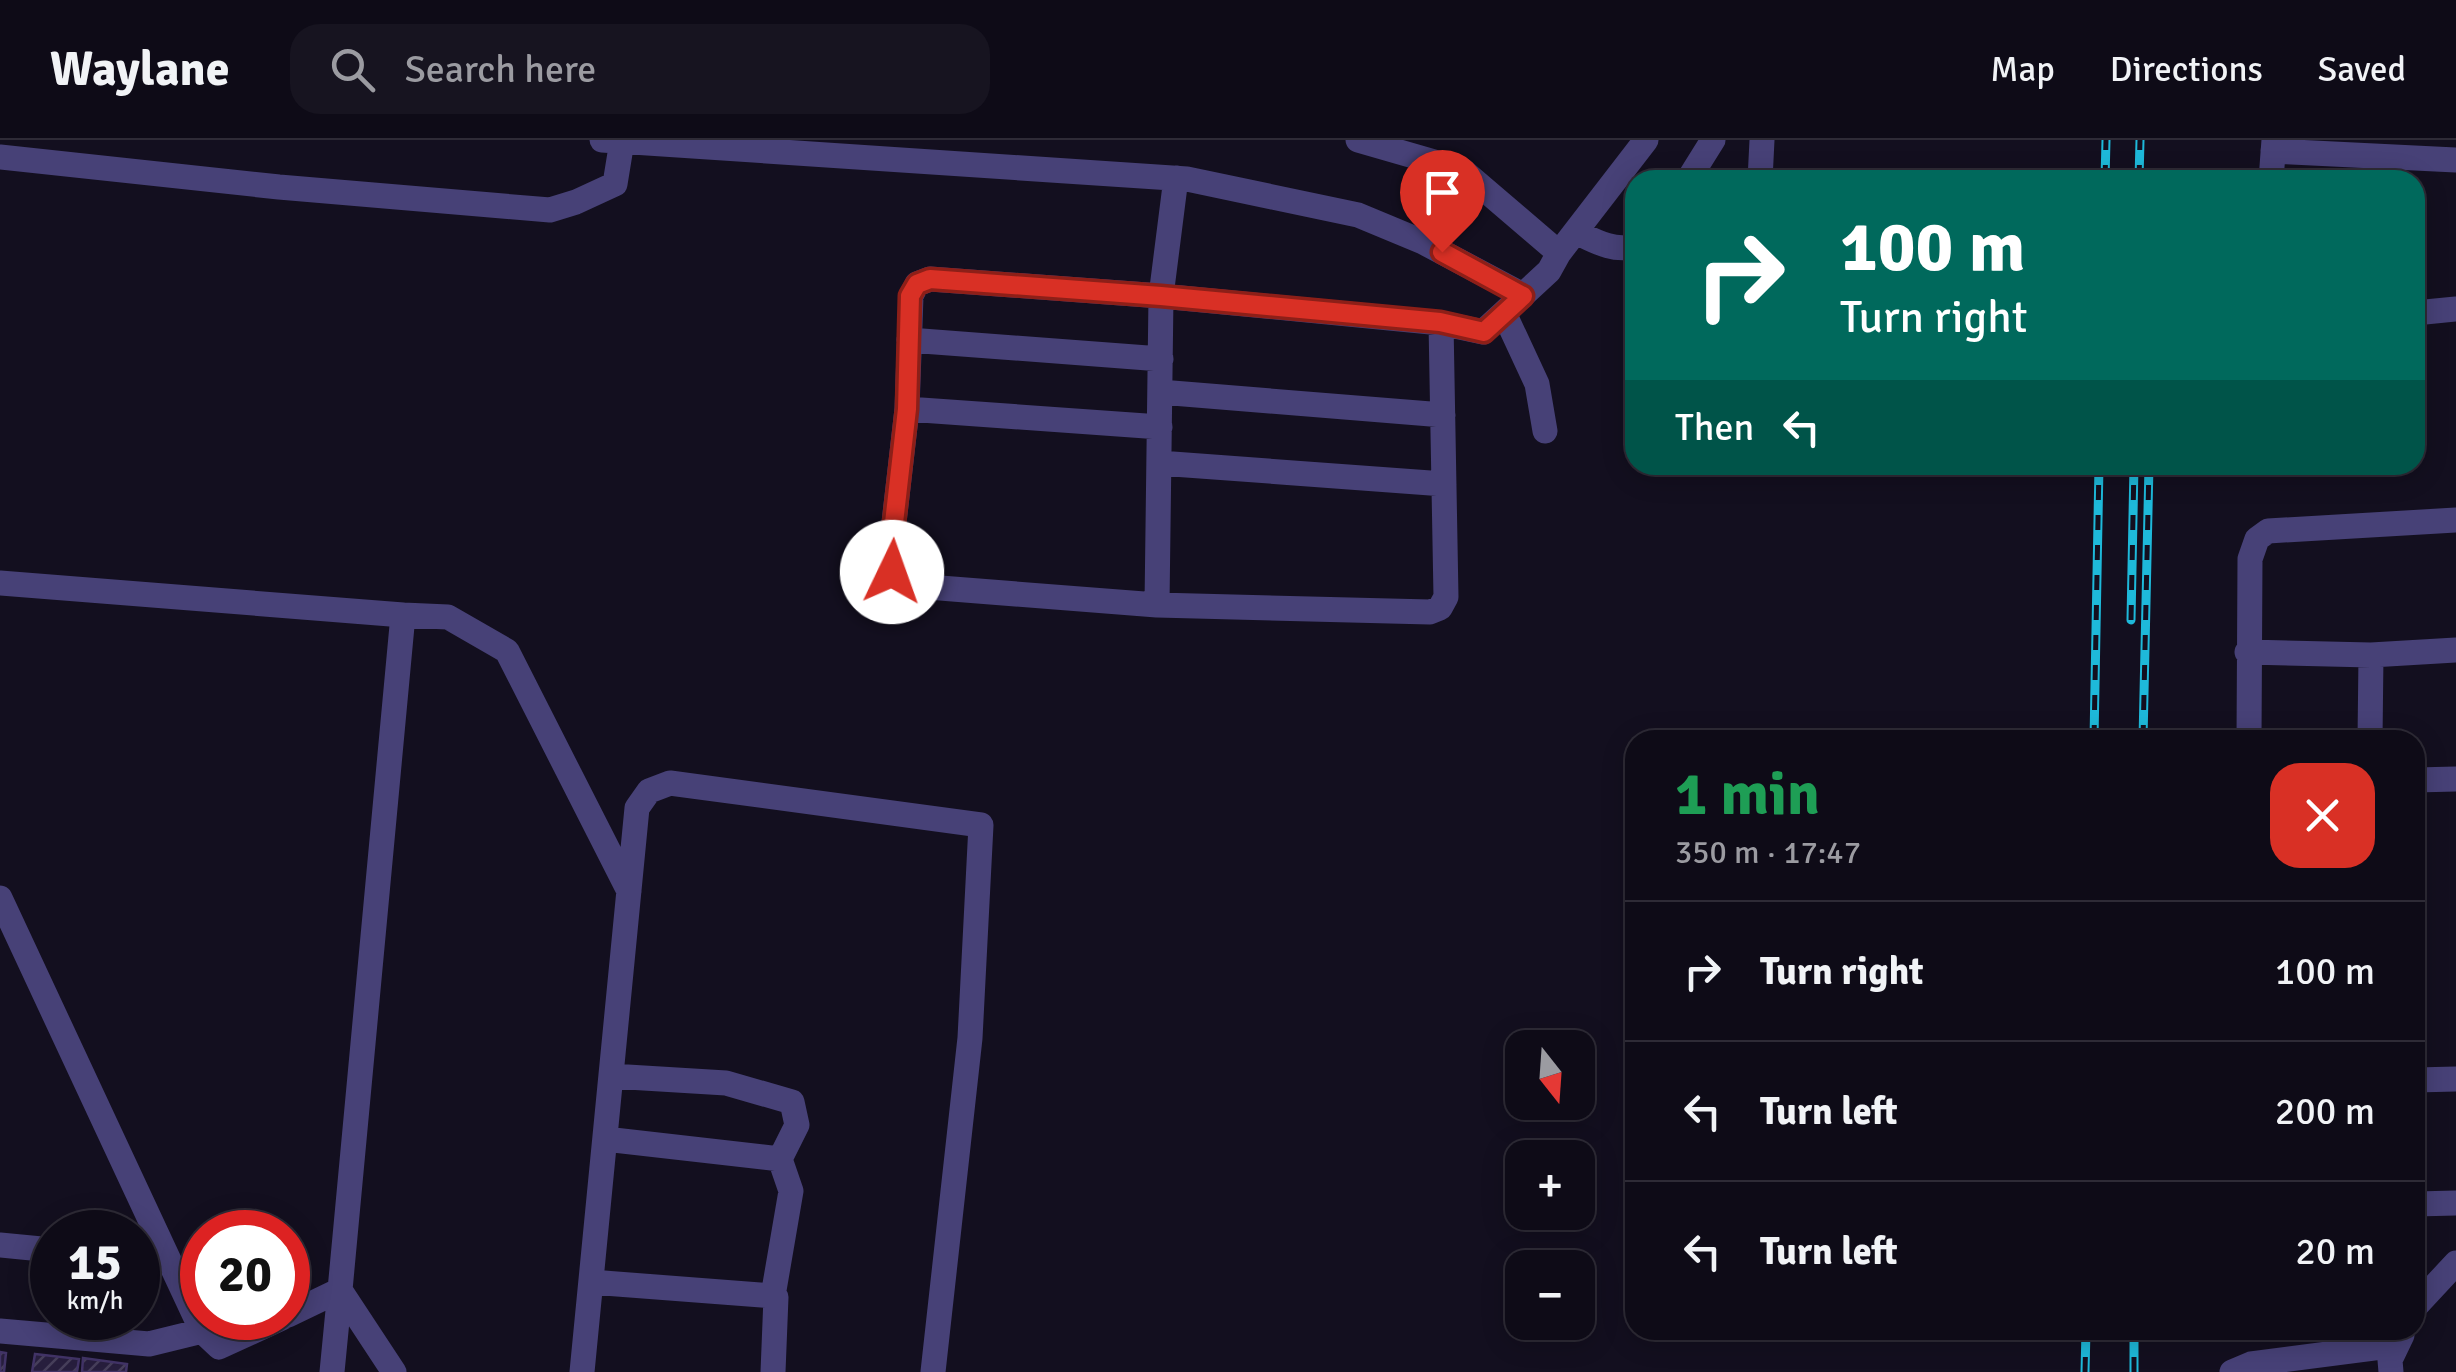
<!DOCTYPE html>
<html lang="en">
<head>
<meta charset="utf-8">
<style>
	:root { --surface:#0e0b17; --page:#171420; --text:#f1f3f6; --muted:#9b9ba1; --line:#2e2b36 }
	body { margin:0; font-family:Signika,sans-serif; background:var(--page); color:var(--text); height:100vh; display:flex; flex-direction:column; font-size:38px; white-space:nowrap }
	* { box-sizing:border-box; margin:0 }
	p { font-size:32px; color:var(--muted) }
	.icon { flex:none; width:55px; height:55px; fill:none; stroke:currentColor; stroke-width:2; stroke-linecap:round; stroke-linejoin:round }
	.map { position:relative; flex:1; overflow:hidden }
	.details { position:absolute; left:1625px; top:590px; width:800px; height:610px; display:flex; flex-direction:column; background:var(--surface); border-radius:30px; box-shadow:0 5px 25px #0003,0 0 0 2px var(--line) }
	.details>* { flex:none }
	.top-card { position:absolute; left:1625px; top:30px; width:800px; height:305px; border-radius:30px; box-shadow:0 5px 25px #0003,0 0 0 2px var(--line); background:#00695c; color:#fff; overflow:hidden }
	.needle { width:65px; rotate:163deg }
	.tools { position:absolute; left:1505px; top:890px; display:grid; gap:20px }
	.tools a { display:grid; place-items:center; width:90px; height:90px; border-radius:20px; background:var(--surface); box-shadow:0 5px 25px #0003,0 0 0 2px var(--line); font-size:50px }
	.speed { position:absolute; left:30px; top:1070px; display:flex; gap:20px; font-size:50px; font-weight:700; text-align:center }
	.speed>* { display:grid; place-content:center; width:130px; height:130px; border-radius:50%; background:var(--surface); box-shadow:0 5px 25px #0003,0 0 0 2px var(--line); line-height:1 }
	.speed small { font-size:25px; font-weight:400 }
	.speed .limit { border:15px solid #d22; background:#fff; color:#111 }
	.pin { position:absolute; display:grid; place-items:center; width:85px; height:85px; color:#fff; margin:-102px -42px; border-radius:50% 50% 50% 0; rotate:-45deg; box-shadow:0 0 10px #0007 }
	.pin .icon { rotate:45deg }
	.me { position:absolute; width:110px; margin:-55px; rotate:3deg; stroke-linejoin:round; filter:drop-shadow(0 0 8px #0008) }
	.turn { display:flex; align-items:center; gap:35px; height:210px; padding:0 50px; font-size:45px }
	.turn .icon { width:130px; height:130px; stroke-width:2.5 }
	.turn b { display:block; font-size:70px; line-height:85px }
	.then { display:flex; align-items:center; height:95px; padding:0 50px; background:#0003; gap:20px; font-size:38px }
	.round { display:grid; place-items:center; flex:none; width:105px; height:105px; border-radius:30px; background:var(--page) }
	.head { display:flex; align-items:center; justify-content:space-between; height:170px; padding:0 50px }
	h1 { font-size:60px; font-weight:700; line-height:75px; color:#1e9e55 }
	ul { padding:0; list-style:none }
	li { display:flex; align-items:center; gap:30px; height:140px; padding:0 50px; border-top:2px solid var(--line) }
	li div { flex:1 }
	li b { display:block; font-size:38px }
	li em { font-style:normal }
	header { display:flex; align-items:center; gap:60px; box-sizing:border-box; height:140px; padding:0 50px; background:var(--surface); border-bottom:2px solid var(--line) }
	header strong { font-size:48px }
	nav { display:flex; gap:55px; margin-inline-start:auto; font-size:35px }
	.search { width:700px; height:90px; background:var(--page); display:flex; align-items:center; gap:25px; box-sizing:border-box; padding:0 35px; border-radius:30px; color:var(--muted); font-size:38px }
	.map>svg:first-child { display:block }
</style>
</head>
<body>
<header>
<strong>Waylane</strong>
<div class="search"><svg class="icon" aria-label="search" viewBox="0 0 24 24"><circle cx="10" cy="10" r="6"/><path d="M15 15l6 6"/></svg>Search here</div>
<nav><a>Map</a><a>Directions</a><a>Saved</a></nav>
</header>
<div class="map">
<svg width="2456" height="1232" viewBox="0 0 2456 1232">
	<defs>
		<pattern id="building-hatch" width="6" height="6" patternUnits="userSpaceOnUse" patternTransform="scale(2.5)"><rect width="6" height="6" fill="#271e3d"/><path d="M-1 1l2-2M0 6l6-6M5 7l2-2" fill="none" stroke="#463e5a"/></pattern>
	</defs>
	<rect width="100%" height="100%" fill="#130f1f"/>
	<path fill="url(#building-hatch)" stroke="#413366" stroke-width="2.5" d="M 83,1178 L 128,1178 L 127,1184 Z
		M 0,1212 L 6,1213 L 4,1232 L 0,1232 Z
		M 35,1214 L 79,1219 L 77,1232 L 32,1232 Z
		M 83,1218 L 127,1224 L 126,1232 L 82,1232 Z"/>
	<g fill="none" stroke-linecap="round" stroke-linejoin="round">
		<path stroke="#474177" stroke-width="25" d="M 602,0 L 1187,39 L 1358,75 L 1423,102 L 1523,155
			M 1358,0 L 1462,30 L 1559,113 L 1646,0
			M 2273,11 L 2456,20
			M 0,17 L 279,47 L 550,70 L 576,62 L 615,44 L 622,1
			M 1688,40 L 1713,0
			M 1760,40 L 1762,0
			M 2271,40 L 2274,0
			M 1576,92 C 1595,101 1613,112 1635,106
			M 1504,173 L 1537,244 L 1545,291
			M 2415,173 L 2456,169
			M 1441,183 L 1446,457 L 1440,468 L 1430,472 L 1157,465 L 902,445 L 891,432 L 890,417 L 907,269 L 911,156 L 917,144 L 930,139 L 1161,156 L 1441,183 L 1483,192 L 1549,131 L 1559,113
			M 909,200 L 1161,219
			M 1160,252 L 1443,275
			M 907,269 L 1160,287
			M 1159,323 L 1444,344
			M 0,443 L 403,475 L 340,1150 L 288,1175
			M 1157,465 L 1161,156 L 1176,38
			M 403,475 L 448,477 L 507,511 L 629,751
			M 2247,512 L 2371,515 L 2456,510
			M 2249,600 L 2250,419 L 2257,399 L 2268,391 L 2456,380
			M 2370,600 L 2371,515
			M 2415,640 L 2456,639
			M 0,758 L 202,1191 L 219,1207 L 282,1178
			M 611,936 L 726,943 L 792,962 L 797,985 L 780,1019 L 791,1051 L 773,1156 L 776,1157 L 773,1232
			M 2415,940 L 2456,939
			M 605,999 L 780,1019
			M 2415,1064 L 2456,1063
			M 0,1105 L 52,1110
			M 138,1118 L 169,1121
			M 591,1142 L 773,1156
			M 2415,1167 L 2456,1123
			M 0,1191 L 149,1204 L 202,1191
			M 332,1232 L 340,1150 L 394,1232
			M 582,1232 L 637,668 L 649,651 L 670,643 L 981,685 L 970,898 L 933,1232
			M 2232,1232 L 2251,1224 L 2397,1205
			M 2391,1232 L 2390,1220 L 2402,1195"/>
		<defs>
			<path id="rail" d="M 2105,40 L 2106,0
				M 2139,40 L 2140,0
				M 2131,480 L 2134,325
				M 2094,600 L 2099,325
				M 2143,600 L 2149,325
				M 2085,1232 L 2086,1190
				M 2134,1232 L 2134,1190"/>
		</defs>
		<use href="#rail" stroke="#1eb9da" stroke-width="9"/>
		<use href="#rail" stroke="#130f1f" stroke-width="5" stroke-dasharray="15" stroke-linecap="butt"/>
	</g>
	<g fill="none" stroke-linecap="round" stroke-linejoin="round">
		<defs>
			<path id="route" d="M 892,432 L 890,418 L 907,269 L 910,156 L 917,144 L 930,139 L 1161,156 L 1440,182 L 1484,192 L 1523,156 L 1442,112"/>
		</defs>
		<use href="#route" stroke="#8d1f18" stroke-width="25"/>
		<use href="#route" stroke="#d93025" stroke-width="18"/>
	</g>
</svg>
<div class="tools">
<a><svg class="needle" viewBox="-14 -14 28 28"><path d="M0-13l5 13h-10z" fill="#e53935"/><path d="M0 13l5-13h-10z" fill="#9b9ba1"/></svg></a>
<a>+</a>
<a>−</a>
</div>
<div class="speed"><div>15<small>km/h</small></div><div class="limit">20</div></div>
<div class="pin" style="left:1442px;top:112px;background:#d93025"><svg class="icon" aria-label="arrive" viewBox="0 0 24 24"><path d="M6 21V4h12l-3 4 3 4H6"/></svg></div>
<svg class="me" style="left:892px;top:432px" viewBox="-20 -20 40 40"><circle r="19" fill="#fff"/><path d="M0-13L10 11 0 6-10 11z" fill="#d93025"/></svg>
<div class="top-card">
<div class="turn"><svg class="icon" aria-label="right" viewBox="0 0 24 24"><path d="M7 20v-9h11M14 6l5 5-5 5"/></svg><div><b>100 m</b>Turn right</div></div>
<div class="then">Then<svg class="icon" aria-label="left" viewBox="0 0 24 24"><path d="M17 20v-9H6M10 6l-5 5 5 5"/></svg></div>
</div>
<section class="details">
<div class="head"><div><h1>1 min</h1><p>350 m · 17:47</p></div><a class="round" style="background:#d93025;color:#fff"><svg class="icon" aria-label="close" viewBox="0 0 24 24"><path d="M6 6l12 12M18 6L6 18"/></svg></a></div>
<ul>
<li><svg class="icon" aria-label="right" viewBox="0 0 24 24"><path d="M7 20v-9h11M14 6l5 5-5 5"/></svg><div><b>Turn right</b></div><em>100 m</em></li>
<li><svg class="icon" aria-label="left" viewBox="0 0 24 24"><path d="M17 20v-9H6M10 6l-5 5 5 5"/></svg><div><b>Turn left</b></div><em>200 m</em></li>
<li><svg class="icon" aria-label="left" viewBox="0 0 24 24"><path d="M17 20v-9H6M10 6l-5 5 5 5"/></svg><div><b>Turn left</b></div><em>20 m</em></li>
</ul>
</section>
</div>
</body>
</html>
